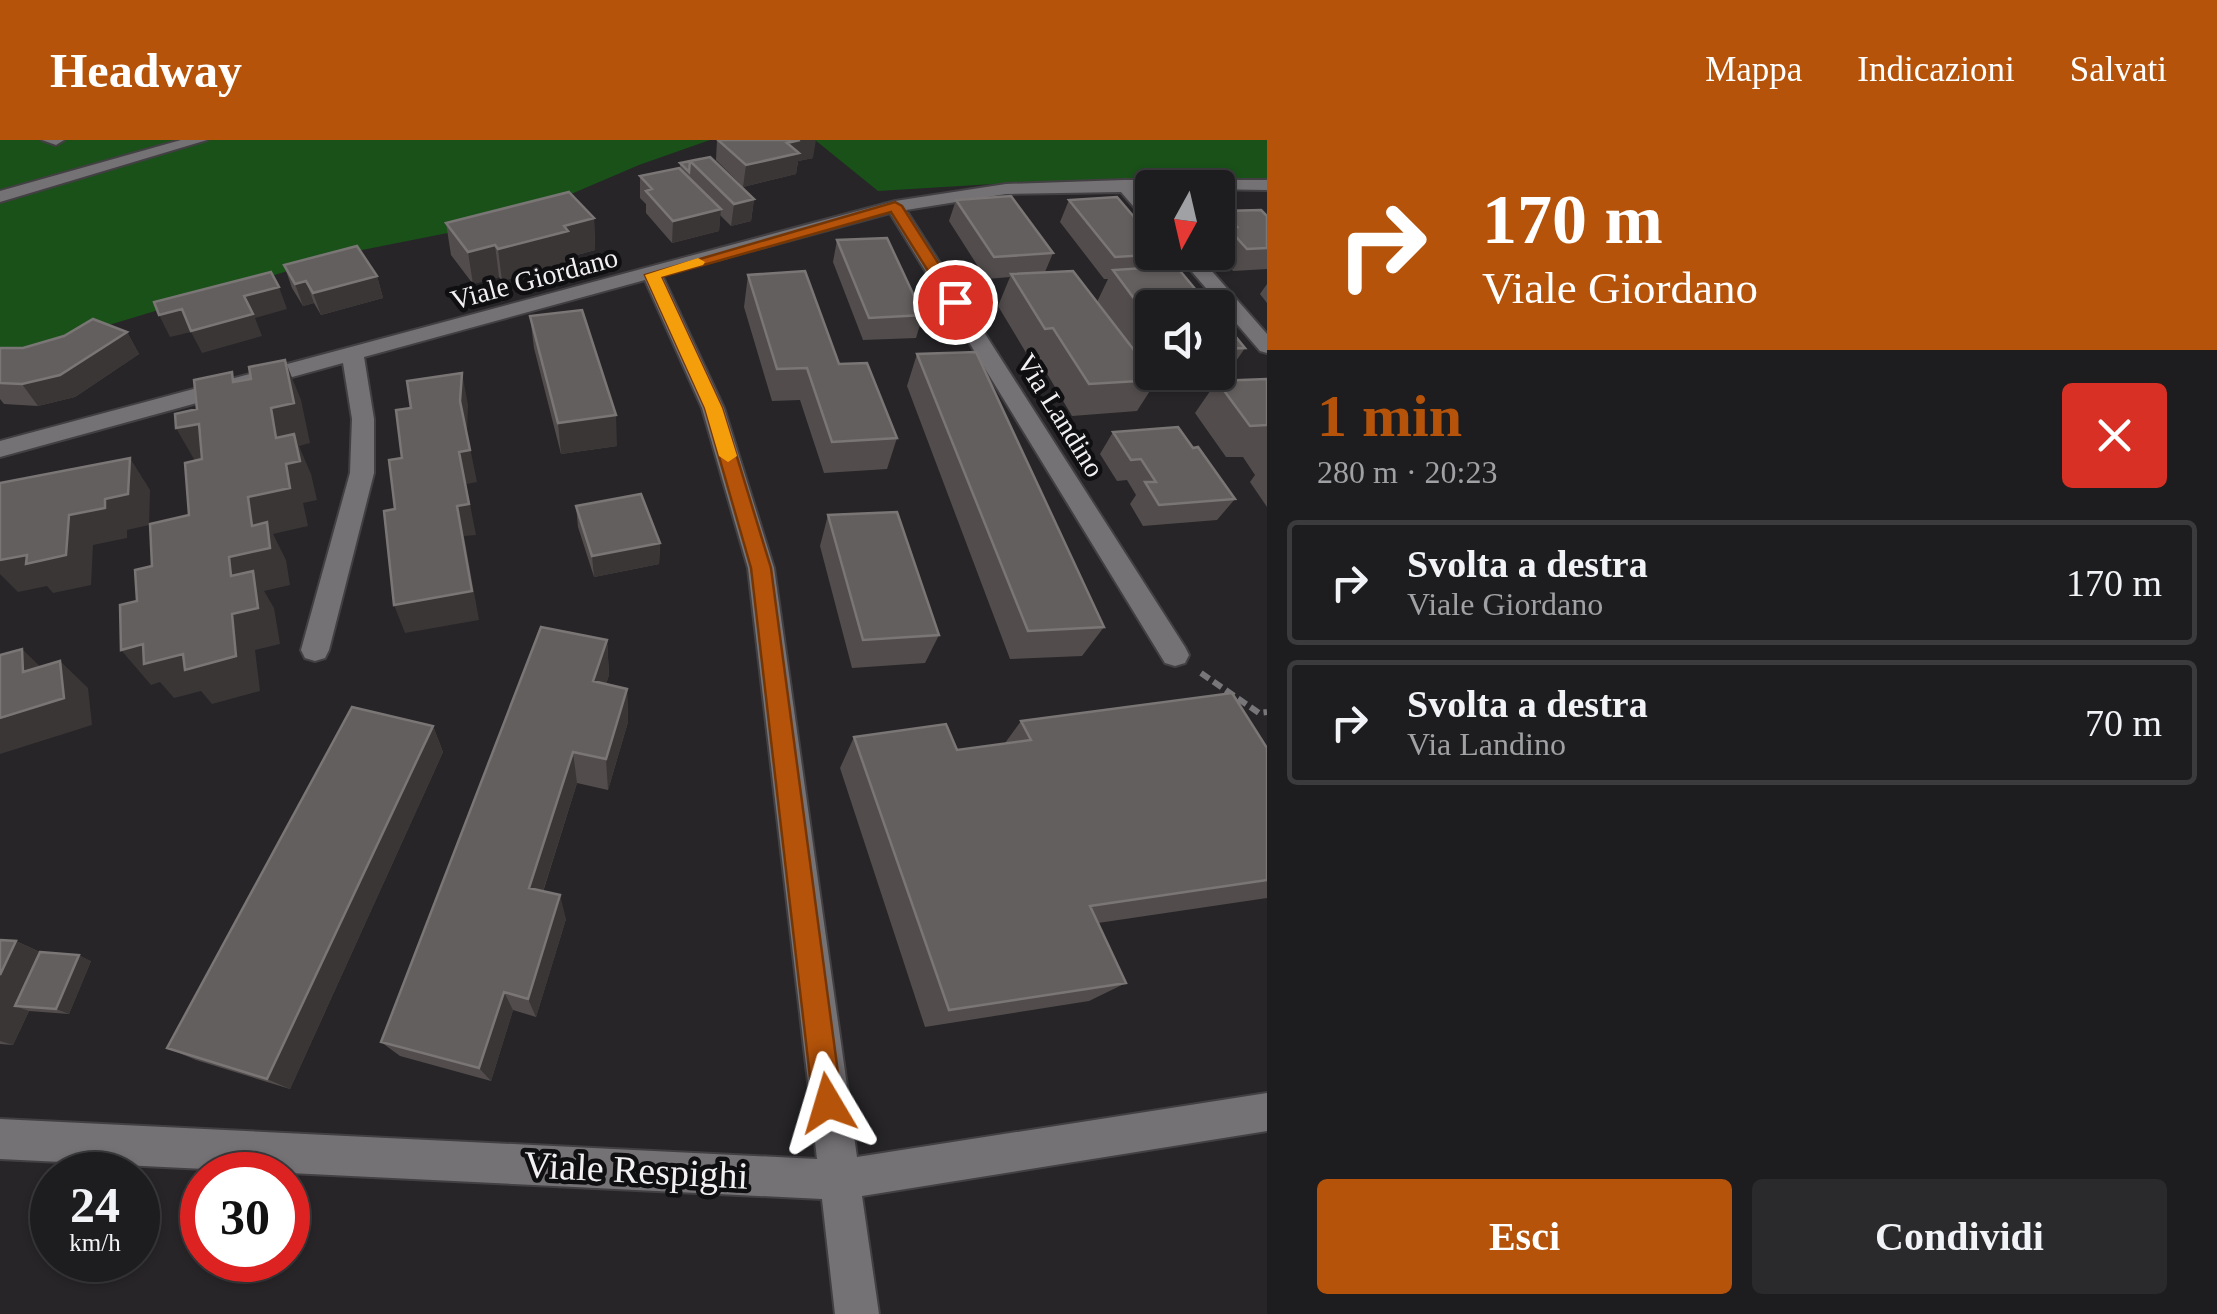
<!DOCTYPE html>
<html lang="it">
<head>
<meta charset="utf-8">
<style>
	:root { --surface:#1d1c1e; --page:#2a292b; --text:#f1f3f6; --muted:#a0a1a4; --line:#3b3a3c; --accent:#b45309 }
	body { margin:0; font-family:Georgia,serif; background:var(--page); color:var(--text); height:100vh; display:flex; flex-direction:column; font-size:38px; white-space:nowrap }
	* { box-sizing:border-box; margin:0 }
	p { font-size:32px; color:var(--muted) }
	.icon { flex:none; width:55px; height:55px; fill:none; stroke:currentColor; stroke-width:2; stroke-linecap:round; stroke-linejoin:round }
	.map { position:relative; flex:1; overflow:hidden }
	.sheet { display:flex; flex-direction:column; background:var(--surface); width:950px }
	.sheet>* { flex:none }
	.top-card { background:#b45309; color:#fff; overflow:hidden }
	.needle { width:65px; rotate:188deg }
	.buttons { position:absolute; left:1135px; top:30px; display:grid; gap:20px }
	.buttons a { display:grid; place-items:center; width:100px; height:100px; border-radius:10px; background:var(--surface); box-shadow:0 2px 8px #0004,0 0 0 2px var(--line); font-size:50px }
	.speed { position:absolute; left:30px; top:1012px; display:flex; gap:20px; font-size:50px; font-weight:700; text-align:center }
	.speed>* { display:grid; place-content:center; width:130px; height:130px; border-radius:50%; background:var(--surface); box-shadow:0 2px 8px #0004,0 0 0 2px var(--line); line-height:1 }
	.speed small { font-size:25px; font-weight:400 }
	.speed .limit { border:15px solid #d22; background:#fff; color:#111 }
	.pin { position:absolute; display:grid; place-items:center; width:85px; height:85px; color:#fff; margin:-42px; border:5px solid #fff; border-radius:50%; box-shadow:0 2px 10px #0007 }
	.me { position:absolute; width:110px; margin:-55px; rotate:353deg; stroke-linejoin:round; filter:drop-shadow(0 0 8px #0008) }
	.turn { display:flex; align-items:center; gap:35px; height:210px; padding:0 50px; font-size:45px }
	.turn .icon { width:130px; height:130px; stroke-width:2.5 }
	.turn b { display:block; font-size:70px; line-height:85px }
	.round { display:grid; place-items:center; flex:none; width:105px; height:105px; border-radius:10px; background:var(--page) }
	.head { display:flex; align-items:center; justify-content:space-between; height:170px; padding:0 50px }
	h1 { font-size:60px; font-weight:700; line-height:75px; color:var(--accent) }
	.button { display:flex; gap:20px; margin-top:auto; padding:20px 50px }
	.button a { flex:1; height:115px; border-radius:10px; background:var(--accent); color:#fff; font-size:40px; font-weight:700; line-height:115px; text-align:center }
	.button a+a { background:var(--page); color:var(--text) }
	ul { padding:0; list-style:none }
	li { display:flex; align-items:center; gap:30px; height:125px; margin:0 20px 15px; padding:0 30px; border:5px solid var(--line); border-radius:10px }
	li div { flex:1 }
	li b { display:block; font-size:38px }
	li em { font-style:normal }
	header { display:flex; align-items:center; gap:60px; box-sizing:border-box; height:140px; padding:0 50px; background:var(--accent); color:#fff }
	header strong { font-size:48px }
	nav { display:flex; gap:55px; margin-inline-start:auto; font-size:35px }
	main { display:flex; flex:1; min-height:0 }
	.map>svg:first-child { display:block }
</style>
</head>
<body>
<header>
<strong>Headway</strong>
<nav><a>Mappa</a><a>Indicazioni</a><a>Salvati</a></nav>
</header>
<main>
<div class="map">
<svg width="1267" height="1174" viewBox="0 0 1267 1174">
	<rect width="100%" height="100%" fill="#272528"/>
	<path fill="#195119" d="M 0,0 L 710,0 L 639,25 L 508,81 L 347,113 L 0,218 Z
		M 815,0 L 1267,0 L 1267,42 L 1027,42 L 878,51 Z"/>
	<g fill="none" stroke-linecap="round" stroke-linejoin="round">
		<defs>
			<path id="minor" d="M 42,0 L 64,0 L 56,5 Z
				M 181,0 L 207,0 L 0,62 L 0,51 Z
				M 1124,40 L 1267,40 L 1267,50 L 1152,48 L 1152,52 L 1140,52 L 1152,66 L 1152,82 L 1146,81 L 1121,52 L 1006,54 L 906,70 L 1185,507 L 1189,515 L 1185,523 L 1175,526 L 1165,523 L 890,73 L 662,135 L 724,268 L 774,428 L 857,1017 L 1267,953 L 1267,991 L 862,1056 L 879,1174 L 835,1174 L 822,1059 L 0,1019 L 0,979 L 817,1019 L 748,428 L 702,268 L 645,140 L 364,217 L 374,279 L 374,333 L 329,510 L 325,518 L 315,521 L 305,518 L 301,510 L 350,333 L 352,279 L 343,223 L 0,317 L 0,301 L 895,61 L 1006,44 Z
				M 1175,112 L 1195,112 L 1267,194 L 1267,213 L 1260,211 Z"/>
		</defs>
		<use href="#minor" stroke="#424042" stroke-width="4"/>
		<path stroke="#787679" stroke-width="6" stroke-dasharray="10 5" stroke-linecap="butt" d="M 1201,533 L 1259,573 L 1267,572"/>
		<use href="#minor" fill="#757276" fill-rule="evenodd"/>
	</g>
	<path fill="#524d4c" d="M 717,0 L 813,18 L 798,21 L 796,34 L 743,47 L 716,20 Z
		M 710,17 L 754,59 L 751,81 L 731,86 L 720,75 L 719,91 L 672,103 L 646,73 L 646,64 L 640,58 L 640,36 L 680,29 L 680,23 Z
		M 956,60 L 1053,113 L 1045,132 L 1097,162 L 1108,139 L 1104,139 L 1060,82 L 1069,60 L 1166,114 L 1159,127 L 1152,168 L 1152,232 L 1218,232 L 1218,175 L 1245,208 L 1223,240 L 1155,243 L 1137,271 L 1072,276 L 1039,220 L 1031,221 L 998,166 L 1010,137 L 986,139 L 949,81 Z
		M 1223,71 L 1267,76 L 1267,129 L 1233,131 L 1218,112 L 1219,104 L 1218,80 Z
		M 594,78 L 595,110 L 570,117 L 570,122 L 502,141 L 499,137 L 473,144 L 451,115 L 446,83 Z
		M 837,100 L 923,175 L 916,198 L 863,200 L 833,122 Z
		M 284,125 L 377,136 L 383,158 L 321,175 L 314,163 L 303,166 L 292,148 Z
		M 748,135 L 839,224 L 897,298 L 887,329 L 824,333 L 800,260 L 772,261 L 744,167 Z
		M 1267,144 L 1267,163 L 1260,154 Z
		M 530,176 L 617,306 L 561,314 L 534,208 Z
		M 127,192 L 139,214 L 75,257 L 38,266 L 4,264 L 0,259 L 0,208 L 23,208 Z
		M 917,214 L 1104,487 L 1082,516 L 1010,519 L 907,246 Z
		M 1267,239 L 1267,367 L 1250,342 L 1255,335 L 1243,317 L 1226,317 L 1195,273 L 1217,241 Z
		M 1113,292 L 1193,308 L 1235,359 L 1217,380 L 1143,386 L 1130,364 L 1136,355 L 1127,340 L 1117,341 L 1100,314 Z
		M 576,366 L 660,403 L 659,424 L 594,437 L 578,387 Z
		M 828,375 L 939,495 L 925,523 L 852,528 L 820,406 Z
		M 607,500 L 609,535 L 606,544 L 627,549 L 628,582 L 608,650 L 577,643 L 543,752 L 566,779 L 536,877 L 513,870 L 491,941 L 400,916 L 381,902 Z
		M 1021,581 L 1267,608 L 1267,758 L 1098,783 L 1126,843 L 1089,861 L 925,887 L 840,628 L 854,597 L 957,610 L 1005,603 Z
		M 433,586 L 443,612 L 290,949 L 196,920 L 167,908 Z
		M 0,800 L 16,801 L 40,812 L 91,821 L 69,874 L 29,871 L 13,905 L 0,904 Z"/>
	<path fill="#3a3636" d="M 800,0 L 816,0 L 813,18 L 798,21 L 796,34 L 743,47 L 746,25 L 787,3 Z
		M 754,59 L 751,81 L 731,86 L 734,64 Z
		M 721,69 L 719,91 L 672,103 L 673,81 Z
		M 594,78 L 595,110 L 570,117 L 570,122 L 502,141 L 498,109 L 564,86 Z
		M 495,105 L 499,137 L 473,144 L 468,112 Z
		M 377,136 L 383,158 L 321,175 L 313,153 Z
		M 306,141 L 314,163 L 303,166 L 295,144 Z
		M 279,147 L 287,169 L 255,178 L 262,196 L 202,213 L 191,192 L 170,197 L 159,175 Z
		M 127,192 L 139,214 L 75,257 L 38,266 L 22,244 Z
		M 285,220 L 301,260 L 310,303 L 299,306 L 311,334 L 317,360 L 303,363 L 308,386 L 273,394 L 286,420 L 290,445 L 264,451 L 274,468 L 280,504 L 255,510 L 260,551 L 212,564 L 201,551 L 174,558 L 160,542 L 151,545 L 121,510 L 232,474 L 231,436 L 229,417 L 252,386 L 248,357 L 276,298 L 271,268 Z
		M 462,233 L 468,265 L 467,293 L 477,342 L 466,344 L 476,395 L 464,396 L 479,480 L 405,493 L 394,465 L 457,366 Z
		M 616,275 L 617,306 L 561,314 L 558,283 Z
		M 199,284 L 220,323 L 199,328 L 176,288 Z
		M 130,318 L 150,350 L 149,385 L 127,390 L 127,398 L 93,405 L 91,445 L 53,453 L 47,446 L 18,452 L 0,434 L 0,420 L 69,375 L 105,359 Z
		M 660,403 L 659,424 L 594,437 L 592,416 Z
		M 607,500 L 609,535 L 596,575 L 593,541 Z
		M 22,509 L 51,537 L 23,532 Z
		M 60,521 L 88,548 L 92,585 L 0,614 L 0,578 Z
		M 627,549 L 628,582 L 608,650 L 606,619 Z
		M 433,586 L 443,612 L 290,949 L 267,939 Z
		M 573,612 L 577,643 L 536,773 L 529,748 Z
		M 560,755 L 566,779 L 536,877 L 528,859 Z
		M 16,801 L 52,818 L 15,866 L 29,871 L 13,905 L 0,901 L 0,835 Z
		M 79,815 L 91,821 L 69,874 L 56,869 Z
		M 504,852 L 513,870 L 491,941 L 479,928 Z"/>
	<path fill="#635f5e" stroke="#7a7675" stroke-width="2.5" d="M 718,0 L 800,0 L 787,3 L 799,13 L 746,25 Z
		M 710,17 L 754,59 L 734,64 L 690,21 Z
		M 700,19 L 690,21 L 689,32 L 680,23 Z
		M 679,28 L 721,69 L 673,81 L 646,51 L 652,49 L 640,36 Z
		M 569,52 L 594,78 L 564,86 L 568,91 L 498,109 L 495,105 L 468,112 L 446,83 Z
		M 1011,56 L 1053,113 L 994,117 L 956,60 Z
		M 1117,57 L 1152,98 L 1152,112 L 1166,114 L 1115,117 L 1069,60 Z
		M 1261,70 L 1267,76 L 1267,108 L 1247,109 L 1228,88 L 1237,87 L 1223,71 Z
		M 887,98 L 923,175 L 869,178 L 837,100 Z
		M 357,106 L 377,136 L 313,153 L 306,141 L 295,144 L 284,125 Z
		M 1176,126 L 1211,168 L 1152,168 L 1152,183 L 1113,130 Z
		M 805,131 L 839,224 L 867,223 L 897,298 L 832,302 L 807,228 L 777,229 L 748,135 Z
		M 1073,131 L 1157,240 L 1089,244 L 1053,188 L 1045,189 L 1011,134 Z
		M 271,132 L 279,147 L 244,156 L 253,174 L 191,191 L 182,169 L 159,175 L 154,162 Z
		M 582,170 L 616,275 L 558,283 L 530,176 Z
		M 1218,175 L 1245,208 L 1218,209 Z
		M 93,179 L 127,192 L 60,235 L 22,244 L 0,243 L 0,208 L 23,208 L 64,196 Z
		M 976,212 L 1104,487 L 1028,491 L 917,214 Z
		M 285,220 L 294,263 L 271,268 L 276,298 L 294,294 L 300,321 L 286,324 L 290,348 L 248,357 L 252,386 L 267,382 L 270,408 L 229,417 L 231,436 L 253,431 L 258,468 L 232,474 L 236,516 L 185,530 L 183,514 L 144,524 L 143,504 L 121,510 L 120,465 L 137,461 L 135,430 L 152,426 L 150,384 L 189,375 L 185,323 L 202,319 L 199,284 L 176,288 L 175,274 L 197,269 L 194,240 L 232,232 L 233,242 L 251,239 L 249,227 Z
		M 462,233 L 460,261 L 470,310 L 459,312 L 469,364 L 457,366 L 472,451 L 394,465 L 384,371 L 395,369 L 389,320 L 402,318 L 396,270 L 411,268 L 407,241 Z
		M 1267,239 L 1267,285 L 1250,286 L 1217,241 Z
		M 1178,287 L 1193,308 L 1198,307 L 1235,359 L 1159,365 L 1145,342 L 1156,342 L 1141,319 L 1131,320 L 1113,292 Z
		M 130,318 L 128,354 L 105,359 L 105,368 L 69,375 L 66,415 L 26,424 L 27,415 L 0,420 L 0,343 Z
		M 641,354 L 660,403 L 592,416 L 576,366 Z
		M 897,372 L 939,495 L 863,500 L 828,375 Z
		M 541,487 L 607,500 L 593,541 L 627,549 L 606,619 L 573,612 L 529,748 L 560,755 L 528,859 L 504,852 L 479,928 L 381,902 Z
		M 22,509 L 23,532 L 60,521 L 64,558 L 0,578 L 0,515 Z
		M 1232,553 L 1267,608 L 1267,740 L 1090,766 L 1126,843 L 949,870 L 854,597 L 946,584 L 957,610 L 1031,600 L 1021,581 Z
		M 352,567 L 433,586 L 267,939 L 167,908 Z
		M 0,800 L 16,801 L 0,835 Z
		M 40,812 L 79,815 L 56,869 L 15,866 Z"/>
	<path fill="#b45309" stroke="#753606" stroke-width="2.5" d="M 895,62 L 902,66 L 963,162 L 960,166 L 950,166 L 891,72 L 661,137 L 722,268 L 771,428 L 842,963 L 838,974 L 828,978 L 817,974 L 813,963 L 751,428 L 705,268 L 645,135 Z"/>
	<path fill="#f59e0b" d="M 698,118 L 705,122 L 703,125 L 661,137 L 722,268 L 737,316 L 728,322 L 719,316 L 705,268 L 645,135 Z"/>
	<g text-anchor="middle" stroke-width="9" stroke-linejoin="round" paint-order="stroke">
		<g font-size="28" fill="#f2f0f2" stroke="#0f0e10">
			<text transform="translate(534 138) rotate(-15)" y="10">Viale Giordano</text>
			<text transform="translate(1061 275) rotate(58)" y="10">Via Landino</text>
		</g>
		<g font-size="38" fill="#f2f0f2" stroke="#0f0e10">
			<text transform="translate(636 1030) rotate(3)" y="13">Viale Respighi</text>
		</g>
	</g>
</svg>
<div class="buttons">
<a><svg class="needle" viewBox="-14 -14 28 28"><path d="M0-13l5 13h-10z" fill="#e53935"/><path d="M0 13l5-13h-10z" fill="#a0a1a4"/></svg></a>
<a><svg class="icon" aria-label="sound" viewBox="0 0 24 24"><path d="M4 9h4l5-4v14l-5-4H4zM17 9q2 3 0 6"/></svg></a>
</div>
<div class="speed"><div>24<small>km/h</small></div><div class="limit">30</div></div>
<div class="pin" style="left:955px;top:162px;background:#d93025"><svg class="icon" aria-label="arrive" viewBox="0 0 24 24"><path d="M6 21V4h12l-3 4 3 4H6"/></svg></div>
<svg class="me" style="left:828px;top:963px" viewBox="-20 -20 40 40"><path d="M0-17L14 15 0 8-14 15z" fill="#b45309" stroke="#fff" stroke-width="4"/></svg>
</div>
<section class="sheet">
<div class="top-card">
<div class="turn"><svg class="icon" aria-label="right" viewBox="0 0 24 24"><path d="M7 20v-9h11M14 6l5 5-5 5"/></svg><div><b>170 m</b>Viale Giordano</div></div>
</div>
<div class="head"><div><h1>1 min</h1><p>280 m · 20:23</p></div><a class="round" style="background:#d93025;color:#fff"><svg class="icon" aria-label="close" viewBox="0 0 24 24"><path d="M6 6l12 12M18 6L6 18"/></svg></a></div>
<ul>
<li><svg class="icon" aria-label="right" viewBox="0 0 24 24"><path d="M7 20v-9h11M14 6l5 5-5 5"/></svg><div><b>Svolta a destra</b><p>Viale Giordano</p></div><em>170 m</em></li>
<li><svg class="icon" aria-label="right" viewBox="0 0 24 24"><path d="M7 20v-9h11M14 6l5 5-5 5"/></svg><div><b>Svolta a destra</b><p>Via Landino</p></div><em>70 m</em></li>
</ul>
<div class="button"><a>Esci</a><a>Condividi</a></div>
</section>
</main>
</body>
</html>
